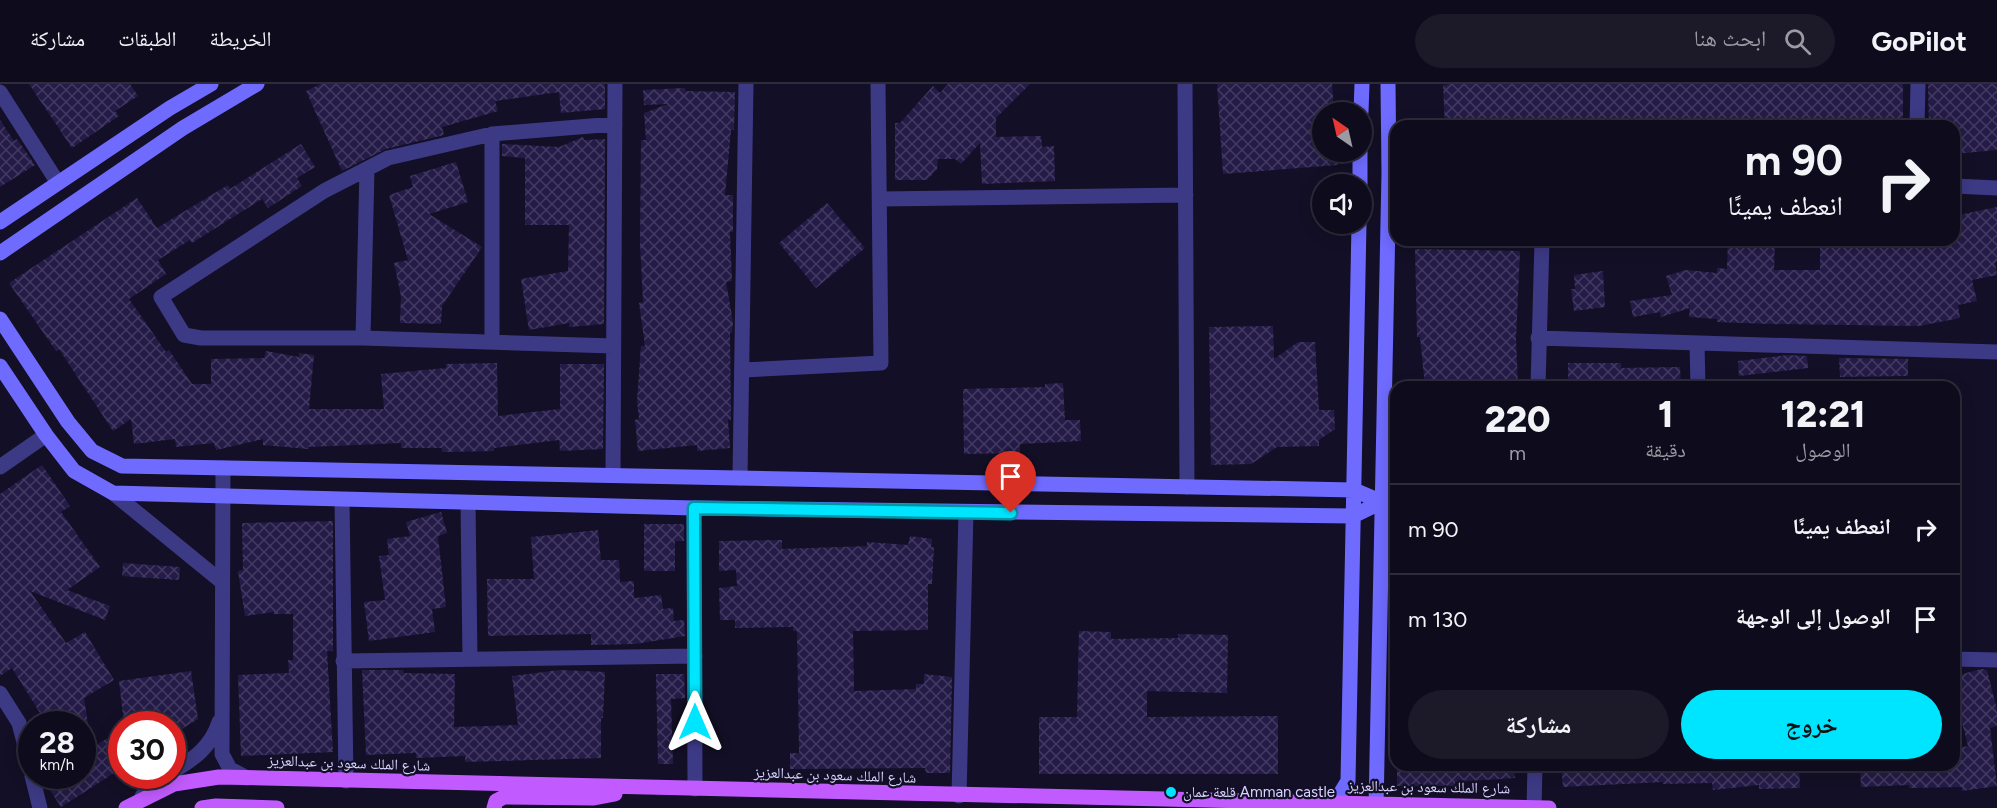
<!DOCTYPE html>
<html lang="ar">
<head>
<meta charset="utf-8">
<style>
	:root { --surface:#0e0b1c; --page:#1c1929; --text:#f1f3f6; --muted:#9b9ba3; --line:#2e2b3b; --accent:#00e5ff }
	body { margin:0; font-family:Figtree,"Noto Naskh Arabic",sans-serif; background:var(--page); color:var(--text); direction:rtl; height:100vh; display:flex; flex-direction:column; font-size:22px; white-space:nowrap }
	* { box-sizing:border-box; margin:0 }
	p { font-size:20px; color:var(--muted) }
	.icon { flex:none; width:33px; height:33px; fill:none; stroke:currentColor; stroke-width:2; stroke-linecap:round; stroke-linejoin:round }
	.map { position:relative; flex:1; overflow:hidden; direction:ltr }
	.side { position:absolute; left:1390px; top:297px; width:570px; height:390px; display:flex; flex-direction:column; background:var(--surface); border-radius:18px; box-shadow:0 3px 15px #0003,0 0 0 2px var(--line); direction:rtl }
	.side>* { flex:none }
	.guide { position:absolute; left:1390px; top:36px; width:570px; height:126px; border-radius:18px; box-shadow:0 3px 15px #0003,0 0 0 2px var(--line); direction:rtl; background:#0e0b1c; color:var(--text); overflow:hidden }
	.needle { width:39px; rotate:326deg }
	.controls { position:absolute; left:1312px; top:18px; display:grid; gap:12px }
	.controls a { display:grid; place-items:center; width:60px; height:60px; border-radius:50%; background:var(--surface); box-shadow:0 3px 15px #0003,0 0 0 2px var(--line); font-size:30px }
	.speed { position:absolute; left:18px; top:627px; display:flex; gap:12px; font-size:30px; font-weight:700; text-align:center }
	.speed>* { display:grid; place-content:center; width:78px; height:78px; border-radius:50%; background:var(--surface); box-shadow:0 3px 15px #0003,0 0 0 2px var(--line); line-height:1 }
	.speed small { font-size:15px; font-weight:400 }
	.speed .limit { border:9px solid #d22; background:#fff; color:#111 }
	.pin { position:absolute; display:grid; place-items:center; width:51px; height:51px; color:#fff; margin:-62px -26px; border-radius:50% 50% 50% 0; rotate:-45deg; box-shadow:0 0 6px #0007 }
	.pin .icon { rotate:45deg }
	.me { position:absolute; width:66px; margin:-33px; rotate:0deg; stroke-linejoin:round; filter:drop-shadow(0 0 4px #0008) }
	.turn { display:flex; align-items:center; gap:21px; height:126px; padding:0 18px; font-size:27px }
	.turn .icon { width:78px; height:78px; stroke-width:2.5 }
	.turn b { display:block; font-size:42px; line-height:51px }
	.eta { display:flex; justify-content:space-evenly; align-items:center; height:102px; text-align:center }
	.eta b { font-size:36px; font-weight:800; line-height:42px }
	.action { display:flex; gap:12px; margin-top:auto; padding:12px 18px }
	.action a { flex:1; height:69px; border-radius:36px; background:var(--accent); color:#111; font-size:24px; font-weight:800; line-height:69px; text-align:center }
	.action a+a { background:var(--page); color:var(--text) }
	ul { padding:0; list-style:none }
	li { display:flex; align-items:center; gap:18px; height:90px; padding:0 18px; border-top:2px solid var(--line) }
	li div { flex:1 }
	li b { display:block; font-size:22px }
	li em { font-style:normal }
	header { display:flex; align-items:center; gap:36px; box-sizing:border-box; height:84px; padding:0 30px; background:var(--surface); border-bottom:2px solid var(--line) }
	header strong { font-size:28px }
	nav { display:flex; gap:33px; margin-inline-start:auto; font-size:21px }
	.search { width:420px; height:54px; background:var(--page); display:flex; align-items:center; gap:15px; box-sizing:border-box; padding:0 21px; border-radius:33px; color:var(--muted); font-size:22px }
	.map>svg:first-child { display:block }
</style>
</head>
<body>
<header>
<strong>GoPilot</strong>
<div class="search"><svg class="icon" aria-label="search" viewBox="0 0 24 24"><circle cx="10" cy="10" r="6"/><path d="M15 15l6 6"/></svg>ابحث هنا</div>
<nav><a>الخريطة</a><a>الطبقات</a><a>مشاركة</a></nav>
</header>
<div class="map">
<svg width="1997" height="724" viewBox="0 0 1997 724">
	<defs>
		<pattern id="building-cross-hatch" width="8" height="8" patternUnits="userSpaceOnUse" patternTransform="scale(1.5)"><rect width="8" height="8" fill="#241b47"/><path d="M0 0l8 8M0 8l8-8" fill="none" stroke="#433b63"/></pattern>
	</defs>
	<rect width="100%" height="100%" fill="#130f26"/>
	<path fill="url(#building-cross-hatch)" d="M 29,0 L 130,0 L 138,12 L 115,27 L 119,32 L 72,64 Z
		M 321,0 L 605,0 L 605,25 L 561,29 L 559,8 L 495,17 L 498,27 L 442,43 L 444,51 L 386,65 L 342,87 L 306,7 Z
		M 948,0 L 1030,0 L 996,34 L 996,53 L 1041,52 L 1042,63 L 1054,62 L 1055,97 L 982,100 L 980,59 L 961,80 L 955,75 L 938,75 L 937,85 L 927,96 L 895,96 L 895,39 L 900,39 L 933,2 L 940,9 Z
		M 1217,0 L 1332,0 L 1334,28 L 1323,28 L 1323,68 L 1337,68 L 1338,81 L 1223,90 Z
		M 1450,0 L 1903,0 L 1903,42 L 1445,42 L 1443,1 Z
		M 1928,0 L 1997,0 L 1997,66 L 1954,70 L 1954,42 L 1929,42 Z
		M 685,4 L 685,7 L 735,8 L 734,46 L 731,46 L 725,111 L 733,111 L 733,148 L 730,148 L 732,197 L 726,198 L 733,238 L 732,249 L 730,249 L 731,336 L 728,336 L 730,364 L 697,367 L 697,361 L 638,367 L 635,336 L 639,335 L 637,317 L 641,262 L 645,262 L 639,219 L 643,218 L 640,159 L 641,56 L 646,56 L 644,29 L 668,20 L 644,21 L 643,6 Z
		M 0,36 L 14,57 L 17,55 L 35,81 L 0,103 Z
		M 583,53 L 584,56 L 605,55 L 604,240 L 569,243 L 569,239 L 529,246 L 521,195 L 568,187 L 569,141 L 525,141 L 525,74 L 502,72 L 502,60 L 559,63 Z
		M 301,60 L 315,83 L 297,94 L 302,102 L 268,124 L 262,115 L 192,159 L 190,156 L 158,176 L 166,190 L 129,215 L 166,268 L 169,266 L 192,300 L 211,300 L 211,275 L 264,274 L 266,267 L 299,273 L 299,269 L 314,271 L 309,325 L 384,325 L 381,290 L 446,284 L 446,280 L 497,279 L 498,332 L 560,325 L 560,280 L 604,280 L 603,365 L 560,367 L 559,356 L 494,364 L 494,367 L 442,368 L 442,364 L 401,364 L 401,359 L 308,363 L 308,365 L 263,361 L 263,355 L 216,366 L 214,359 L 176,363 L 175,355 L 134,360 L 131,335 L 113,347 L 59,265 L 56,267 L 9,199 L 137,114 L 157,144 L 228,101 L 230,105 Z
		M 456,78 L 468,118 L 429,130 L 482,163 L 442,222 L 441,240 L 400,239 L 401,212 L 394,179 L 408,176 L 389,111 L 413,103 L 410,92 Z
		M 827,119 L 865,164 L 816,204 L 779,159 Z
		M 1997,123 L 1997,178 L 1995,179 L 1997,191 L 1972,196 L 1977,217 L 1958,221 L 1960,234 L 1919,242 L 1769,240 L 1717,238 L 1717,235 L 1689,233 L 1690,224 L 1661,233 L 1660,228 L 1633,233 L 1630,217 L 1672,211 L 1666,192 L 1686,186 L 1717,189 L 1717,184 L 1727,185 L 1728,156 L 1775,156 L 1774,186 L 1820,186 L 1820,156 L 1954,156 L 1954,132 Z
		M 1415,165 L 1520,167 L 1516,255 L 1518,300 L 1425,303 L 1420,253 L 1417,253 Z
		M 1603,187 L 1605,223 L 1574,227 L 1571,205 L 1575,205 L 1574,191 Z
		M 1273,242 L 1274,275 L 1298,258 L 1315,258 L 1319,326 L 1334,326 L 1335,345 L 1319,356 L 1319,362 L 1277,363 L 1251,380 L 1211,381 L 1209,243 Z
		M 1788,271 L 1807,272 L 1808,284 L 1739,292 L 1738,277 Z
		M 1839,274 L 1908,275 L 1908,292 L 1840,293 Z
		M 1568,279 L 1621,279 L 1621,284 L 1680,283 L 1681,303 L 1568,303 Z
		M 1063,299 L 1065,336 L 1080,336 L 1081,357 L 1020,360 L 1020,369 L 964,370 L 963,305 L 1045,303 L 1045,300 Z
		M 42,381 L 70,422 L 61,428 L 100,483 L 67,506 L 110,522 L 105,536 L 30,507 L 66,559 L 85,548 L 114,596 L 84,614 L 88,640 L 42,640 L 40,629 L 12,584 L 0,592 L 0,410 Z
		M 441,428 L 447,449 L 438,452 L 446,523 L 432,525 L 435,548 L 369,557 L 364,518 L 385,516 L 379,472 L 389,471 L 387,455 L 410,452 L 406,438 Z
		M 333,437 L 333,567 L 327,567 L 333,668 L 241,672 L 238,591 L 289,589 L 288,576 L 293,576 L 293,530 L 274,530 L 274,528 L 245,532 L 238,487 L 243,486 L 242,439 Z
		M 644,440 L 684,440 L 684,457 L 675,457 L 675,487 L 644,487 Z
		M 598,446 L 601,476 L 619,476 L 620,498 L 634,497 L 634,514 L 661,511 L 663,525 L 673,524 L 674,537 L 684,536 L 685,552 L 635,560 L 591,561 L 591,550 L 488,552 L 487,495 L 534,495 L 531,453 Z
		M 910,452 L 932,455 L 931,463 L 934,463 L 932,500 L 928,500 L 928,546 L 853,547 L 854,607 L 916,605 L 916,600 L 924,600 L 924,590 L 952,593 L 950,689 L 926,689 L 925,684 L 790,685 L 790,669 L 799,669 L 797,547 L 793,547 L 793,543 L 735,544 L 735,536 L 720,536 L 719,504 L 737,502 L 736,486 L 719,487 L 719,457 L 782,456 L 782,465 L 867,462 L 867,458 L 908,461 Z
		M 123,479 L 180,483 L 179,496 L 122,492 Z
		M 1079,547 L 1111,548 L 1111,555 L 1178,554 L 1178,550 L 1228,551 L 1227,609 L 1147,607 L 1147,633 L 1278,632 L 1278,690 L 1039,690 L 1039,633 L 1077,633 Z
		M 1982,585 L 1987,586 L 1997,626 L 1997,642 L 1990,644 L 1997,702 L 1962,707 L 1962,703 L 1909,704 L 1909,701 L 1861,703 L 1860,681 L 1959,681 L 1957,664 L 1968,662 L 1954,608 L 1954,592 Z
		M 362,586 L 403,586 L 404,589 L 455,590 L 454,643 L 518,641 L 512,592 L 560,586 L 605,588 L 603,634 L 601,634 L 601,674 L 465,678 L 465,672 L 416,674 L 416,669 L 366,671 Z
		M 684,586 L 685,614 L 671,615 L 673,680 L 658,680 L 656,590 L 684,590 Z
		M 191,587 L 198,635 L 172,651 L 172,640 L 124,640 L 119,597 Z
		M 122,645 L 122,684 L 61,723 L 48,703 L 47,692 L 82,692 L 82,670 Z
		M 1397,681 L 1514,681 L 1515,694 L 1455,698 L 1455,702 L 1397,702 Z
		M 1561,681 L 1799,681 L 1800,704 L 1759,705 L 1759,701 L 1713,706 L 1712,699 L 1663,700 L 1663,698 L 1563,703 Z"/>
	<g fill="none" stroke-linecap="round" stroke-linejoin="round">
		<path stroke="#3d3a85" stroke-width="15" d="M 1185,0 L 1187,403
			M 0,8 L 58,99
			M 1917,42 L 1918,0
			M 492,50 L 492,258
			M 1954,102 L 1997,104
			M 880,115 L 1186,111
			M 363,254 L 367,85
			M 1538,254 L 1997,268
			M 1697,259 L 1698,303
			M 613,262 L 363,254 L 201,254 L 184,251 L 161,213 L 324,107 L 388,74 L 492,50 L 615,40
			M 742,286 L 881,279 L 878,0
			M 1538,303 L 1542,156
			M 0,383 L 46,351
			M 223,384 L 222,670 L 230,685 L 247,694
			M 613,391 L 615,0
			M 740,394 L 746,0
			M 113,409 L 222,498
			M 342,416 L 346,697
			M 468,419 L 470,575
			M 694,424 L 695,705
			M 1954,575 L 1997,576
			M 343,577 L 695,572
			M 0,609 L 19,639 L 32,689
			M 172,688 C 194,675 211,663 219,638
			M 32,692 L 40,724
			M 142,712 L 167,692
			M 959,712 L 966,428
			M 1534,724 L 1535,681"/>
		<path stroke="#6f6bff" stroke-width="15" d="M 1361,28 L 1362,0
			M 1360,100 L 1360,68
			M 0,138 L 170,24 L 211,0
			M 0,169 L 183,44 L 257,0
			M 0,235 L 68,338 L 92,367 L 122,382 L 1354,406 L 1382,418
			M 0,282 L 46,351 L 74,387 L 113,409 L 694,424 L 1353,432 L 1382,418
			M 1324,719 L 1340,710 L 1348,697 L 1359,140
			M 1376,724 L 1389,89 L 1388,0"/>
		<path stroke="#c25bff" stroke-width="15" d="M 126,724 L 174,700 L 219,693 L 1549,724
			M 202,724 L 216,722 L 277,724
			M 494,724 L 496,717 L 504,713 L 594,714 L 615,710"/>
	</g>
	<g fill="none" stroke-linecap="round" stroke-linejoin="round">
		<defs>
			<path id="route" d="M 695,638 L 694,424 L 1011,429"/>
		</defs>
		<use href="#route" stroke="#0095a6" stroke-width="15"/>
		<use href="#route" stroke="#00e5ff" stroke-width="10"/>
	</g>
	<circle fill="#00e5ff" stroke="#130f26" stroke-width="2" cx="1171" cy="708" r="6"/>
	<g text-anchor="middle" stroke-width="4.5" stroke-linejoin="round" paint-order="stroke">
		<g font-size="15" fill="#d9d4ff" stroke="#130f26">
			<text transform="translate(349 679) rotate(2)" y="5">شارع الملك سعود بن عبدالعزيز</text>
			<text transform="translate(835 691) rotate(2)" y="5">شارع الملك سعود بن عبدالعزيز</text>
			<text transform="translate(1429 703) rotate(1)" y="5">شارع الملك سعود بن عبدالعزيز</text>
		</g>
		<g font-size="15" fill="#d9d4ff" stroke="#130f26" text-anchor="start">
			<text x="1183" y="713">قلعة عمان Amman castle</text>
		</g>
	</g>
</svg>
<div class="controls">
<a><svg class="needle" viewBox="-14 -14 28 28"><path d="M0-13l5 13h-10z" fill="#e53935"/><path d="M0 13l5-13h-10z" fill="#9b9ba3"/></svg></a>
<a><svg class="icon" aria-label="sound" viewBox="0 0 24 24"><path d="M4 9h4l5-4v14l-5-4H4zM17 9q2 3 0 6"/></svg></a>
</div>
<div class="speed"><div>28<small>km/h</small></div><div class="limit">30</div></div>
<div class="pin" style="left:1011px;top:429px;background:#d93025"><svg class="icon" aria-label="arrive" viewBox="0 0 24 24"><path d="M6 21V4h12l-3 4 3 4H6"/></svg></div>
<svg class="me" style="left:695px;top:638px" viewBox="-20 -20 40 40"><path d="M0-17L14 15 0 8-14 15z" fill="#00e5ff" stroke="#fff" stroke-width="4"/></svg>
<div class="guide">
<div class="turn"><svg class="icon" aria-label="right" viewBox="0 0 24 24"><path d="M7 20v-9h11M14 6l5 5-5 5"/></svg><div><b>90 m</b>انعطف يمينًا</div></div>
</div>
<section class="side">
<div class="eta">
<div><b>12:21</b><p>الوصول</p></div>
<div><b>1</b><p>دقيقة</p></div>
<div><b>220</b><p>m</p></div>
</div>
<ul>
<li><svg class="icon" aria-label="right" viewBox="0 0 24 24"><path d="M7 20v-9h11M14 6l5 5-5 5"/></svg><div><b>انعطف يمينًا</b></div><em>90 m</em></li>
<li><svg class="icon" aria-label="arrive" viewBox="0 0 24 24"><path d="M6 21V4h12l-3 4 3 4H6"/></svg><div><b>الوصول إلى الوجهة</b></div><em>130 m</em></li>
</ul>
<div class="action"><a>خروج</a><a>مشاركة</a></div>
</section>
</div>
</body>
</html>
